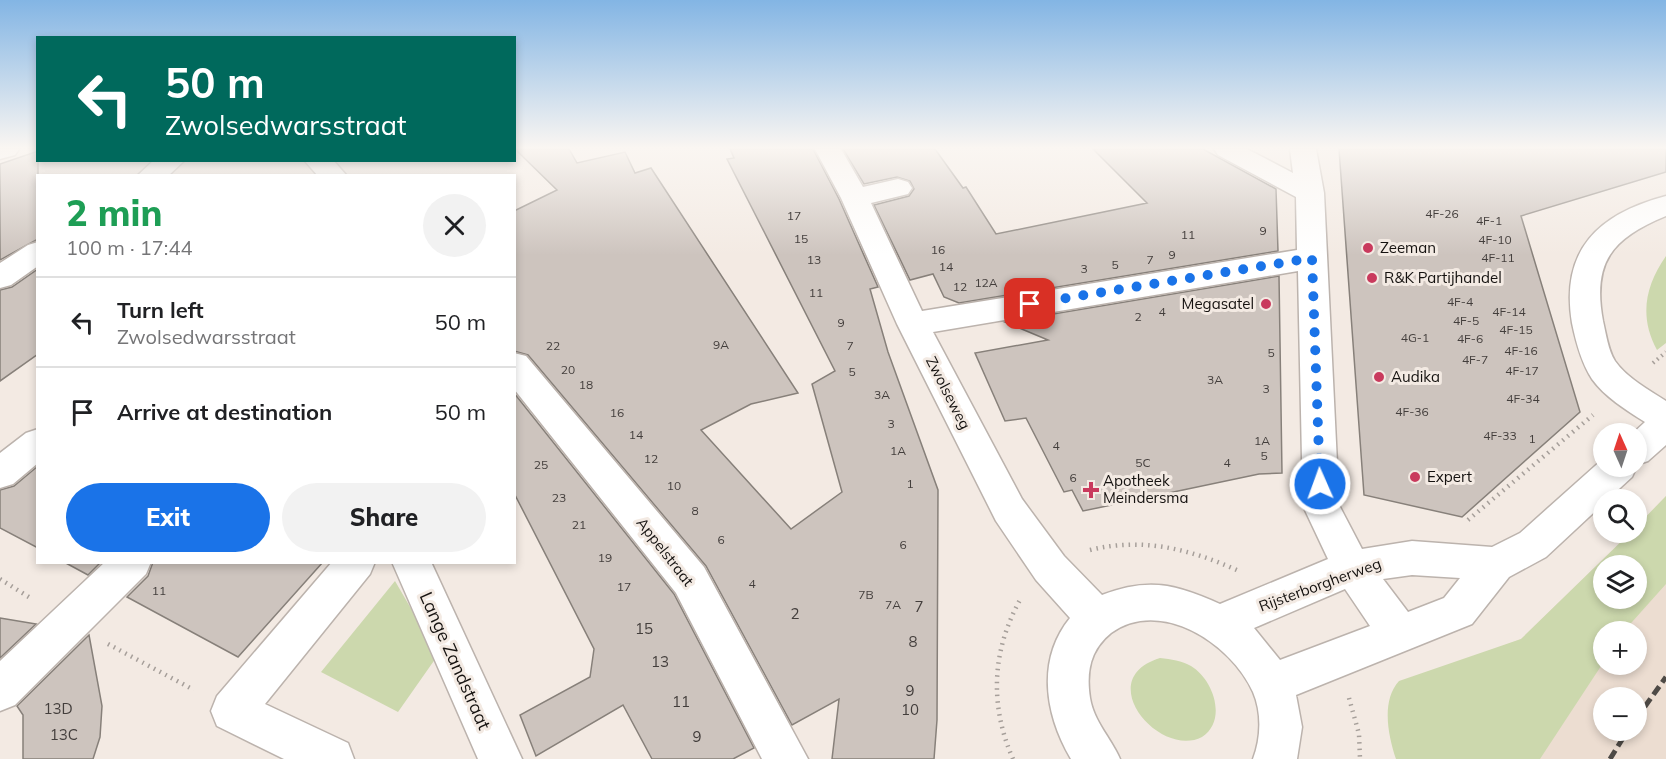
<!DOCTYPE html>
<html lang="en">
<head>
<meta charset="utf-8">
<style>
	:root { --surface:#fff; --page:#f2f2f2; --text:#202124; --muted:#757577; --line:#e0e0e0; --accent:#1a73e8 }
	body { margin:0; font-family:Mulish,sans-serif; background:var(--page); color:var(--text); height:100vh; display:flex; flex-direction:column; font-size:22px; white-space:nowrap }
	* { box-sizing:border-box; margin:0 }
	p { font-size:20px; color:var(--muted) }
	.icon { flex:none; width:33px; height:33px; fill:none; stroke:currentColor; stroke-width:2; stroke-linecap:round; stroke-linejoin:round }
	.map { position:relative; flex:1; overflow:hidden }
	.side { position:absolute; left:36px; top:174px; width:480px; height:390px; display:flex; flex-direction:column; background:var(--surface); border-radius:0px; box-shadow:0 3px 9px #0003 }
	.side>* { flex:none }
	.hud { position:absolute; left:36px; top:36px; width:480px; height:126px; border-radius:0px; box-shadow:0 3px 9px #0003; background:#00695c; color:#fff; overflow:hidden }
	.needle { width:39px; rotate:357deg }
	.tools { position:absolute; left:1593px; top:423px; display:grid; gap:12px }
	.tools a { display:grid; place-items:center; width:54px; height:54px; border-radius:50%; background:var(--surface); box-shadow:0 3px 9px #0003; font-size:30px }
	.pin { position:absolute; display:grid; place-items:center; width:51px; height:51px; color:#fff; margin:-26px; border-radius:12px; box-shadow:0 3px 9px #0006 }
	.me { position:absolute; width:66px; margin:-33px; rotate:358deg; stroke-linejoin:round; filter:drop-shadow(0 0 4px #0008) }
	.turn { display:flex; align-items:center; gap:21px; height:126px; padding:0 30px; font-size:27px }
	.turn .icon { width:78px; height:78px; stroke-width:2.5 }
	.turn b { display:block; font-size:42px; line-height:51px }
	.round { display:grid; place-items:center; flex:none; width:63px; height:63px; border-radius:32px; background:var(--page) }
	.overview { display:flex; align-items:center; justify-content:space-between; height:102px; padding:0 30px }
	h1 { font-size:36px; font-weight:800; line-height:45px; color:#1e9e55 }
	.action { display:flex; gap:12px; margin-top:auto; padding:12px 30px }
	.action a { flex:1; height:69px; border-radius:36px; background:var(--accent); color:#fff; font-size:24px; font-weight:800; line-height:69px; text-align:center }
	.action a+a { background:var(--page); color:var(--text) }
	ul { padding:0; list-style:none }
	li { display:flex; align-items:center; gap:18px; height:90px; padding:0 30px; border-top:2px solid var(--line) }
	li div { flex:1 }
	li b { display:block; font-size:22px }
	li em { font-style:normal }
	.map>svg:first-child { display:block }
</style>
</head>
<body>
<div class="map">
<svg width="1666" height="759" viewBox="0 0 1666 759">
	<rect width="100%" height="100%" fill="#f3eae3"/>
	<path fill="#ecddd1" fill-rule="evenodd" d="M 1666,496 L 1666,759 L 1417,759 L 1487,652 L 1521,639 L 1630,533 L 1636,532 L 1637,526 ZM 1604,566 L 1636,566 L 1636,598 L 1604,598 ZM 1604,632 L 1636,632 L 1636,664 L 1604,664 ZM 1604,698 L 1636,698 L 1636,730 L 1604,730 Z"/>
	<path fill="#ccd8ad" fill-rule="evenodd" d="M 1666,256 L 1666,343 L 1657,350 C 1639,317 1645,286 1666,256 Z
		M 1666,496 L 1666,584 L 1624,631 L 1604,632 L 1603,663 L 1540,759 L 1396,759 C 1388,735 1381,701 1399,681 L 1521,639 L 1630,533 L 1636,532 L 1637,526 ZM 1604,566 L 1636,566 L 1636,598 L 1604,598 Z
		M 395,581 L 438,655 L 398,712 L 321,672 Z
		M 1160,658 C 1171,659 1182,661 1191,666 C 1213,679 1228,720 1202,737 C 1160,759 1091,679 1160,658 Z"/>
	<path fill="#cdc4be" stroke="#87807a" stroke-width="1.5" d="M 515,149 L 569,149 L 577,163 L 625,152 L 635,173 L 651,168 L 798,393 L 751,404 L 701,430 L 791,529 L 842,492 L 812,384 L 835,371 L 727,159 L 734,158 L 730,149 L 813,149 L 839,199 L 878,287 L 870,289 L 888,352 L 938,490 L 937,720 L 934,759 L 832,759 L 839,699 L 792,725 L 706,566 L 528,355 L 514,351 L 514,211 L 557,190 Z
		M 843,149 L 935,149 L 963,188 L 966,187 L 996,234 L 1147,203 L 1093,149 L 1203,149 L 1276,189 L 1278,251 L 959,303 L 944,297 L 933,274 L 910,280 L 874,205 L 909,196 L 914,189 L 910,181 L 897,177 L 864,184 Z
		M 1339,149 L 1666,149 L 1666,172 L 1521,216 L 1580,412 L 1462,517 L 1364,495 Z
		M 38,151 L 38,239 L 0,260 L 0,164 Z
		M 38,269 L 38,354 L 0,381 L 0,290 L 12,287 Z
		M 1279,276 L 1282,473 L 1259,474 L 1083,511 L 1072,490 L 1064,492 L 1026,418 L 1005,421 L 975,353 L 1048,340 L 1005,322 Z
		M 514,393 L 674,594 L 754,748 L 733,759 L 652,759 L 623,705 L 536,756 L 520,715 L 590,677 L 594,649 L 514,493 Z
		M 38,466 L 38,548 L 0,528 L 0,490 L 14,486 Z
		M 64,562 L 101,562 L 88,575 Z
		M 153,562 L 323,562 L 238,657 L 127,597 L 148,576 Z
		M 0,618 L 36,624 L 0,658 Z
		M 89,635 L 102,706 L 100,737 L 93,759 L 23,759 L 23,715 L 17,706 Z"/>
	<g fill="none" stroke-linecap="round" stroke-linejoin="round">
		<defs>
			<path id="minor" d="M 0,149 L 19,149 L 15,155 L 0,159 Z
				M 815,149 L 841,149 L 863,187 L 898,179 L 908,182 L 912,188 L 908,194 L 871,203 L 922,311 L 1297,250 L 1296,197 L 1218,155 L 1214,149 L 1247,149 L 1293,173 L 1290,149 L 1316,149 L 1324,193 L 1339,505 L 1362,549 L 1412,541 L 1492,547 L 1520,533 L 1604,458 L 1604,466 L 1637,466 L 1632,477 L 1607,500 L 1604,500 L 1604,503 L 1546,557 L 1509,577 L 1472,624 L 1296,695 L 1302,727 L 1297,759 L 1253,759 C 1261,738 1262,713 1253,692 C 1231,643 1160,597 1111,633 C 1090,650 1086,672 1090,698 C 1094,722 1111,738 1120,759 L 1071,759 C 1045,715 1036,660 1070,618 L 1036,580 L 996,521 L 897,324 L 841,198 ZM 1298,271 L 1303,506 L 1328,559 L 1220,604 C 1176,584 1148,577 1102,595 L 1064,556 L 1022,499 L 933,332 ZM 1412,575 L 1460,578 L 1444,598 L 1408,612 L 1383,579 ZM 1345,589 L 1370,626 L 1280,660 L 1254,628 Z
				M 154,160 L 185,160 L 168,176 L 137,176 Z
				M 304,160 L 333,160 L 347,176 L 318,176 Z
				M 1666,196 L 1666,216 C 1612,238 1592,262 1603,321 C 1606,334 1608,350 1615,361 C 1627,378 1649,390 1666,401 L 1666,445 L 1648,461 L 1636,465 L 1636,434 L 1632,434 L 1645,422 C 1626,410 1605,397 1592,379 C 1581,362 1576,342 1572,323 C 1560,250 1598,214 1666,196 Z
				M 38,242 L 38,266 L 11,285 L 0,288 L 0,263 L 28,245 Z
				M 514,353 L 526,356 L 704,567 L 808,759 L 762,759 L 676,593 L 514,389 Z
				M 38,429 L 38,463 L 13,484 L 0,488 L 0,453 L 26,433 Z
				M 105,562 L 151,562 L 146,574 L 15,705 L 0,711 L 0,661 Z
				M 332,562 L 375,562 L 370,574 L 265,704 L 348,743 L 354,759 L 284,759 L 217,726 L 211,711 L 217,696 Z
				M 392,562 L 431,562 L 522,759 L 478,759 Z"/>
		</defs>
		<use href="#minor" stroke="#bcb3ad" stroke-width="3"/>
		<path stroke="#a69f9a" stroke-width="4" stroke-dasharray="1.5 4" stroke-linecap="butt" d="M 1653,363 L 1666,352"/>
		<path stroke="#a69f9a" stroke-width="4.5" stroke-dasharray="1.5 5" stroke-linecap="butt" d="M 1468,520 L 1593,415
			M 1090,550 C 1143,537 1190,549 1239,571
			M 0,579 L 32,599
			M 108,644 L 194,690
			M 1349,698 L 1359,734 L 1360,759
			M 1013,759 C 989,704 992,650 1021,598"/>
		<use href="#minor" fill="#fff" fill-rule="evenodd"/>
		<path stroke="#4e4a46" stroke-width="5" stroke-dasharray="10 5" stroke-linecap="butt" d="M 1636,719 L 1666,677
			M 1610,759 L 1628,730"/>
	</g>
	<linearGradient id="sky" x2="0" y2="1"><stop stop-color="#83b5e4"/><stop offset="0.58" stop-color="#faf6f2"/><stop offset="1" stop-color="#faf6f2" stop-opacity="0"/></linearGradient>
	<rect width="1666" height="255" fill="url(#sky)"/>
	<g fill="none" stroke-linecap="round" stroke-linejoin="round">
		<path stroke="#1a73e8" stroke-width="10" stroke-dasharray="0 18" d="M 1030,304 L 1312,258 L 1320,484"/>
	</g>
	<g fill="#c93a5d" stroke="#f3eae3" stroke-width="2">
		<circle cx="1368" cy="248" r="6"/>
		<circle cx="1372" cy="278" r="6"/>
		<circle cx="1266" cy="304" r="6"/>
		<circle cx="1379" cy="377" r="6"/>
		<circle cx="1415" cy="477" r="6"/>
		<path d="M1088 481h6v6h6v6h-6v6h-6v-6h-6v-6h6z"/>
	</g>
	<g text-anchor="middle" stroke-width="6" stroke-linejoin="round" paint-order="stroke">
		<g font-size="12" fill="#433e3c">
			<text x="1442" y="218">4F-26</text>
			<text x="794" y="220">17</text>
			<text x="1489" y="225">4F-1</text>
			<text x="1263" y="235">9</text>
			<text x="1188" y="239">11</text>
			<text x="801" y="243">15</text>
			<text x="1495" y="244">4F-10</text>
			<text x="938" y="254">16</text>
			<text x="1172" y="259">9</text>
			<text x="1498" y="262">4F-11</text>
			<text x="814" y="264">13</text>
			<text x="1150" y="264">7</text>
			<text x="1115" y="269">5</text>
			<text x="946" y="271">14</text>
			<text x="1084" y="273">3</text>
			<text x="986" y="287">12A</text>
			<text x="960" y="291">12</text>
			<text x="816" y="297">11</text>
			<text x="1460" y="306">4F-4</text>
			<text x="1162" y="316">4</text>
			<text x="1509" y="316">4F-14</text>
			<text x="1138" y="321">2</text>
			<text x="1466" y="325">4F-5</text>
			<text x="841" y="327">9</text>
			<text x="1516" y="334">4F-15</text>
			<text x="1415" y="342">4G-1</text>
			<text x="1470" y="343">4F-6</text>
			<text x="721" y="349">9A</text>
			<text x="553" y="350">22</text>
			<text x="850" y="350">7</text>
			<text x="1521" y="355">4F-16</text>
			<text x="1271" y="357">5</text>
			<text x="1475" y="364">4F-7</text>
			<text x="568" y="374">20</text>
			<text x="1522" y="375">4F-17</text>
			<text x="852" y="376">5</text>
			<text x="1215" y="384">3A</text>
			<text x="586" y="389">18</text>
			<text x="1266" y="393">3</text>
			<text x="882" y="399">3A</text>
			<text x="1523" y="403">4F-34</text>
			<text x="1412" y="416">4F-36</text>
			<text x="617" y="417">16</text>
			<text x="891" y="428">3</text>
			<text x="636" y="439">14</text>
			<text x="1500" y="440">4F-33</text>
			<text x="1532" y="443">1</text>
			<text x="1262" y="445">1A</text>
			<text x="1056" y="450">4</text>
			<text x="898" y="455">1A</text>
			<text x="1264" y="460">5</text>
			<text x="651" y="463">12</text>
			<text x="1143" y="467">5C</text>
			<text x="1227" y="467">4</text>
			<text x="541" y="469">25</text>
			<text x="1073" y="482">6</text>
			<text x="910" y="488">1</text>
			<text x="674" y="490">10</text>
			<text x="559" y="502">23</text>
			<text x="695" y="515">8</text>
			<text x="579" y="529">21</text>
			<text x="721" y="544">6</text>
			<text x="903" y="549">6</text>
			<text x="605" y="562">19</text>
			<text x="752" y="588">4</text>
			<text x="624" y="591">17</text>
			<text x="159" y="595">11</text>
			<text x="866" y="599">7B</text>
			<text x="893" y="609">7A</text>
		</g>
		<g font-size="15" fill="#151210" stroke="#f3eae3" text-anchor="start">
			<text x="1380" y="253">Zeeman</text>
			<text x="1384" y="283">R&amp;K Partijhandel</text>
			<text x="1254" y="309" text-anchor="end">Megasatel</text>
			<text x="1391" y="382">Audika</text>
			<text x="1427" y="482">Expert</text>
			<text x="1103" y="486">Apotheek<tspan x="1103" dy="17">Meindersma</tspan></text>
		</g>
		<g font-size="15" fill="#151210" stroke="#f3eae3">
			<text transform="translate(948 393) rotate(63)" y="5">Zwolseweg</text>
			<text transform="translate(665 552) rotate(52)" y="5">Appelstraat</text>
			<text transform="translate(1320 585) rotate(-20)" y="5">Rijsterborgherweg</text>
		</g>
		<g font-size="15" fill="#433e3c">
			<text x="919" y="612">7</text>
			<text x="795" y="619">2</text>
			<text x="644" y="634">15</text>
			<text x="913" y="647">8</text>
			<text x="660" y="667">13</text>
			<text x="910" y="696">9</text>
			<text x="681" y="707">11</text>
			<text x="58" y="714">13D</text>
			<text x="910" y="715">10</text>
			<text x="64" y="740">13C</text>
			<text x="697" y="742">9</text>
		</g>
		<g font-size="18" fill="#151210" stroke="#f3eae3">
			<text transform="translate(455 661) rotate(66)" y="6">Lange Zandstraat</text>
		</g>
	</g>
</svg>
<div class="tools">
<a><svg class="needle" viewBox="-14 -14 28 28"><path d="M0-13l5 13h-10z" fill="#e53935"/><path d="M0 13l5-13h-10z" fill="#757577"/></svg></a>
<a><svg class="icon" aria-label="search" viewBox="0 0 24 24"><circle cx="10" cy="10" r="6"/><path d="M15 15l6 6"/></svg></a>
<a><svg class="icon" aria-label="layers" viewBox="0 0 24 24"><path d="M12 4l9 5-9 5-9-5zM3 14l9 5 9-5"/></svg></a>
<a>+</a>
<a>−</a>
</div>
<div class="pin" style="left:1030px;top:304px;background:#d93025"><svg class="icon" aria-label="arrive" viewBox="0 0 24 24"><path d="M6 21V4h12l-3 4 3 4H6"/></svg></div>
<svg class="me" style="left:1320px;top:484px" viewBox="-20 -20 40 40"><circle r="17" fill="#1a73e8" stroke="#fff" stroke-width="3"/><path d="M0-11L8 9 0 5-8 9z" fill="#fff"/></svg>
<div class="hud">
<div class="turn"><svg class="icon" aria-label="left" viewBox="0 0 24 24"><path d="M17 20v-9H6M10 6l-5 5 5 5"/></svg><div><b>50 m</b>Zwolsedwarsstraat</div></div>
</div>
<section class="side">
<div class="overview"><div><h1>2 min</h1><p>100 m · 17:44</p></div><a class="round"><svg class="icon" aria-label="close" viewBox="0 0 24 24"><path d="M6 6l12 12M18 6L6 18"/></svg></a></div>
<ul>
<li><svg class="icon" aria-label="left" viewBox="0 0 24 24"><path d="M17 20v-9H6M10 6l-5 5 5 5"/></svg><div><b>Turn left</b><p>Zwolsedwarsstraat</p></div><em>50 m</em></li>
<li><svg class="icon" aria-label="arrive" viewBox="0 0 24 24"><path d="M6 21V4h12l-3 4 3 4H6"/></svg><div><b>Arrive at destination</b></div><em>50 m</em></li>
</ul>
<div class="action"><a>Exit</a><a>Share</a></div>
</section>
</div>
</body>
</html>
